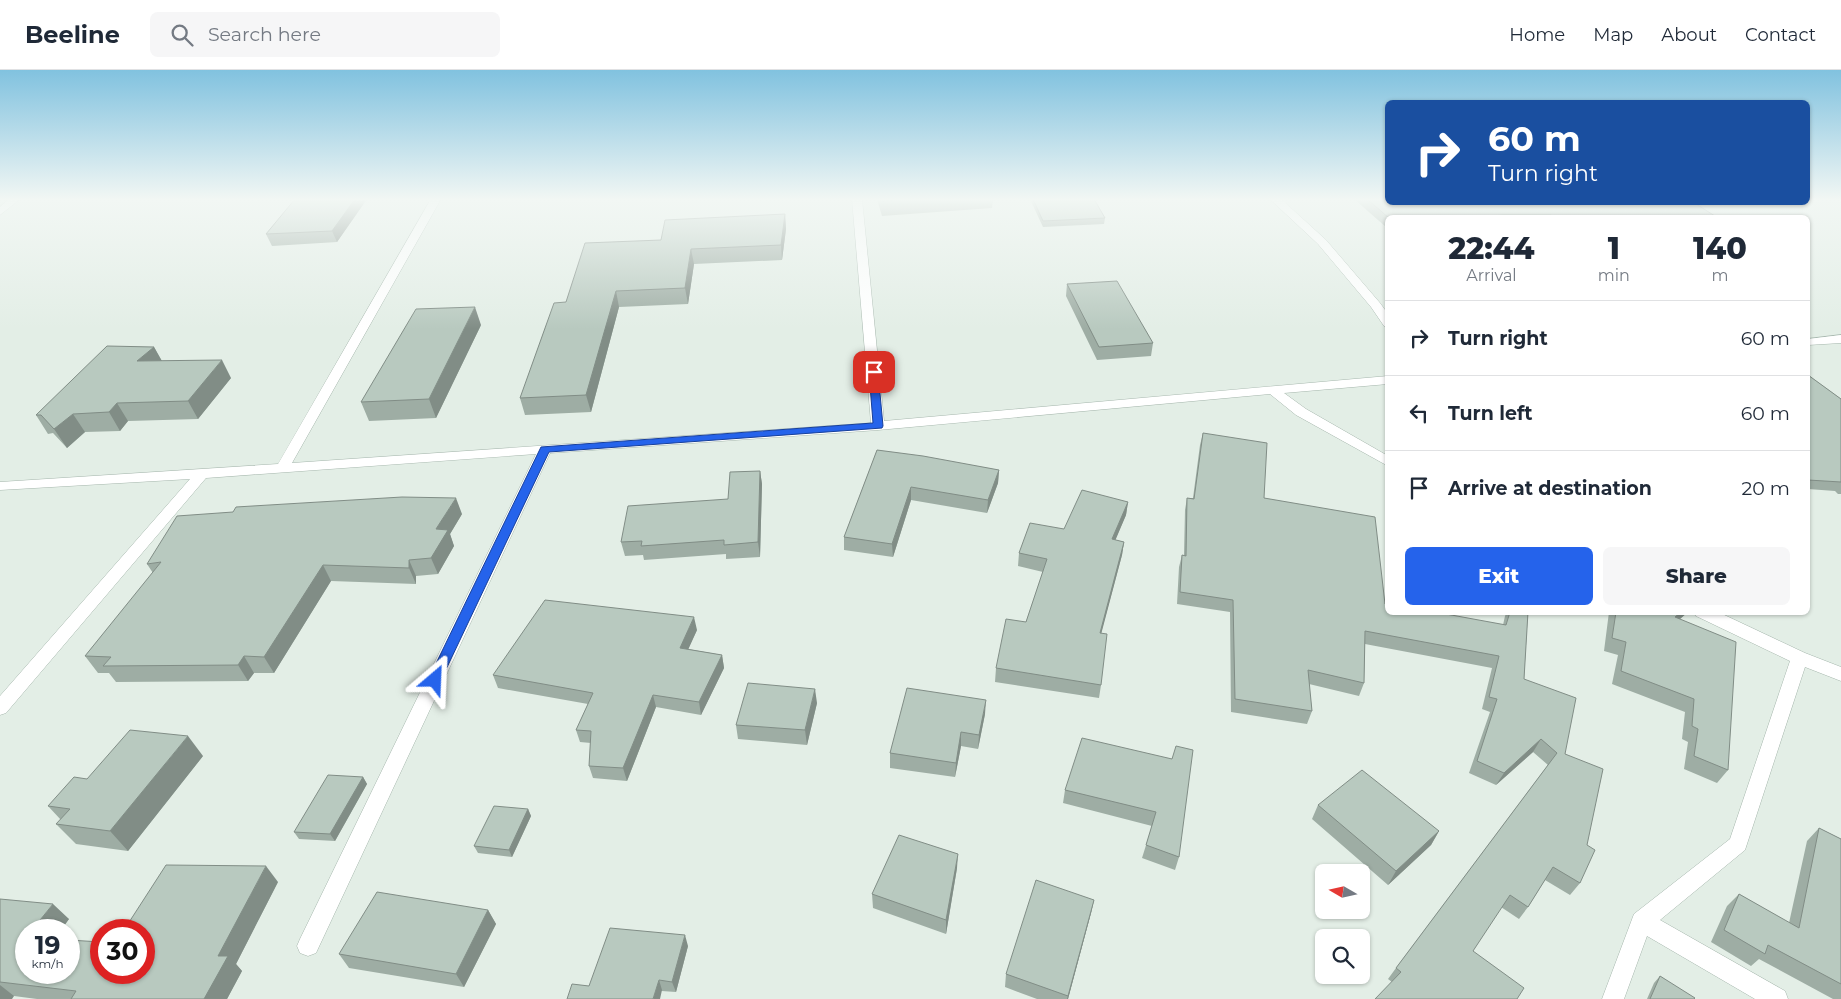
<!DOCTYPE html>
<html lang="en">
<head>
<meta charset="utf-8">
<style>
	:root { --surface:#fff; --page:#f6f6f7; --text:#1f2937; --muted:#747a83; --line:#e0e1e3; --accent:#2563eb }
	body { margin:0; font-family:Montserrat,sans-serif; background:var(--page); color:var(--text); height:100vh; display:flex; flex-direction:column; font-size:19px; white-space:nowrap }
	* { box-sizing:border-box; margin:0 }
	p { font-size:16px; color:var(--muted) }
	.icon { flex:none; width:28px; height:28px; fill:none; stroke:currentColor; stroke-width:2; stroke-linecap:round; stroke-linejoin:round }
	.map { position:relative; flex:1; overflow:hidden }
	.drawer { position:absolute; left:1385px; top:145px; width:425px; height:400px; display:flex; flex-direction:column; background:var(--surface); border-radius:8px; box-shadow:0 1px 4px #0004 }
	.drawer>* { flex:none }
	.guide { position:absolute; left:1385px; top:30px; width:425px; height:105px; border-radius:8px; box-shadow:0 1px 4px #0004; background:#1a4fa0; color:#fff; overflow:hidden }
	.needle { width:32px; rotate:279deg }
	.buttons { position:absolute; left:1315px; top:794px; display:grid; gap:10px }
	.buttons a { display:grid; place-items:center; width:55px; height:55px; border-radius:8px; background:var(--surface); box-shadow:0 1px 4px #0004; font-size:25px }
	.speed { position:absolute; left:15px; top:849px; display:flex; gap:10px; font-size:25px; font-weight:700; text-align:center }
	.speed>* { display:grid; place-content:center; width:65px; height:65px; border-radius:50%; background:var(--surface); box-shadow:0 1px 4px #0004; line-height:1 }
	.speed small { font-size:12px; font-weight:400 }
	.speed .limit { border:8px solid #d22; background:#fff; color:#111 }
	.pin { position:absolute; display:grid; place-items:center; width:42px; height:42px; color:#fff; margin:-21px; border-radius:10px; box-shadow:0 2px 8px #0006 }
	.me { position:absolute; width:55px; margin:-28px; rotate:26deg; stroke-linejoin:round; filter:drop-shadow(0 0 4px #0008) }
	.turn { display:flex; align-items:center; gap:18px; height:105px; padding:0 20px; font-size:22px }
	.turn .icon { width:65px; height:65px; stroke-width:2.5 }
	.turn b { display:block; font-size:35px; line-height:42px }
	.eta { display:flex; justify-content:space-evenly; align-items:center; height:85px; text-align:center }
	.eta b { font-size:30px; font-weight:800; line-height:35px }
	.primary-button { display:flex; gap:10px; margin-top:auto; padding:10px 20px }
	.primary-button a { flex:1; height:58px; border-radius:8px; background:var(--accent); color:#fff; font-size:20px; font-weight:800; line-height:58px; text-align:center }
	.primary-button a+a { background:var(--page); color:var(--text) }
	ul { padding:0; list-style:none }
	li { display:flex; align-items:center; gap:15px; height:75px; padding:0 20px; border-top:1px solid var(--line) }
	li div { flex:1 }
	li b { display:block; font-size:19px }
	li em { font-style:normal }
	header { display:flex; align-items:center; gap:30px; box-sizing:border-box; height:70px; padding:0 25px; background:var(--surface); border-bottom:1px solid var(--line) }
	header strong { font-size:24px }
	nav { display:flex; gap:28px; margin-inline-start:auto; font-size:18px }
	.search { width:350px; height:45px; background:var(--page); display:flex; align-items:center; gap:12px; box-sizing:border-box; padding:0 18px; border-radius:8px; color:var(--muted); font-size:19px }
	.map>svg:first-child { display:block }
</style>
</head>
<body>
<header>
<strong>Beeline</strong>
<div class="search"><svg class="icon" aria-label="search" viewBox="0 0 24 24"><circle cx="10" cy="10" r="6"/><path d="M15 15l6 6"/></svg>Search here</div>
<nav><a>Home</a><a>Map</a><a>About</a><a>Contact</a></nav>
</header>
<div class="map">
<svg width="1841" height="929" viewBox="0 0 1841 929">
	<rect width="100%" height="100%" fill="#e3eee6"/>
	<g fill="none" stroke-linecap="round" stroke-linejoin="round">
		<defs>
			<path id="minor" d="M 9,129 L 20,129 L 0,145 L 0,137 Z
				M 431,129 L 441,129 L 292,393 L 871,353 L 852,129 L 862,129 L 884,351 L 1388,306 L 1388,314 L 1284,323 L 1306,339 L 1388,386 L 1388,396 L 1296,345 L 1270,324 L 878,360 L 550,383 L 316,883 L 308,886 L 300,883 L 297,876 L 300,869 L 536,384 L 206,408 L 6,643 L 0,645 L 0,626 L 190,409 L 0,420 L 0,412 L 278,394 Z
				M 1270,129 L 1281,129 L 1326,170 L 1380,233 L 1388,244 L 1388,257 L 1384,256 L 1371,237 L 1318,174 Z
				M 1841,265 L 1841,273 L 1808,275 L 1808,269 Z
				M 1694,542 L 1718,542 L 1805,583 L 1841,597 L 1841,611 L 1805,597 L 1745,780 L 1660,850 L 1785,921 L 1788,929 L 1755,929 L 1647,866 L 1624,929 L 1602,929 L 1634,844 L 1730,769 L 1790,591 L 1696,546 Z"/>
		</defs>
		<use href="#minor" stroke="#a5b6ac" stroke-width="1"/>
		<use href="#minor" fill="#fff" fill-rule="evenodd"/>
	</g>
	<path fill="#9eada4" d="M 367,129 L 337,172 L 272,176 L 266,164 Z
		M 877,129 L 993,129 L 992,138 L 882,146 Z
		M 1030,129 L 1094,129 L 1105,148 L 1104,154 L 1043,157 Z
		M 1354,129 L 1388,129 L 1718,148 L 1388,148 L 1388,157 L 1386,157 Z
		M 785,144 L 786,159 L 782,190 L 694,194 L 688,234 L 619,237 L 591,342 L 525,345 L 520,328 L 566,232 L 661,170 Z
		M 1067,214 L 1153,273 L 1151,286 L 1097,290 L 1066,226 Z
		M 481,255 L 436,348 L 369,351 L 361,332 Z
		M 154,277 L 162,291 L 231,308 L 198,349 L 128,351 L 120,361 L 85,362 L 67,378 L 53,363 L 48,364 L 36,345 Z
		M 1808,305 L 1841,329 L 1841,424 L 1838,424 L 1835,421 L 1808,419 Z
		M 1203,363 L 1264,428 L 1385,534 L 1503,555 L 1505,546 L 1507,542 L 1528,542 L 1524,609 L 1565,684 L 1580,813 L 1570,825 L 1545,810 L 1528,837 L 1519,849 L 1501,837 L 1392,912 L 1388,909 L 1396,898 L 1548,695 L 1533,682 L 1496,715 L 1469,703 L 1490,642 L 1482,639 L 1492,598 L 1365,574 L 1364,613 L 1359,626 L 1309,614 L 1312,641 L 1307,654 L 1231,642 L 1230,542 L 1177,534 L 1179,497 L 1182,485 L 1184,485 L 1185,440 L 1187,428 L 1193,428 L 1200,375 Z
		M 877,380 L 999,400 L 998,413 L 987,443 L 911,430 L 893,487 L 844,480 L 844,467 Z
		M 760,401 L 762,414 L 760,487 L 726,489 L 726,484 L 644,490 L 643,485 L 625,486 L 621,472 L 728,429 Z
		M 1128,432 L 1126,445 L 1115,470 L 1124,472 L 1122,485 L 1101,563 L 1101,615 L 1099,628 L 995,612 L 996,598 L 1026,552 L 1043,502 L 1018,496 L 1019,483 L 1064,459 Z
		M 462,444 L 450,464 L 454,476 L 438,504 L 416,506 L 416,514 L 331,511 L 274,603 L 254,603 L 248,611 L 116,612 L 109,603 L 98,603 L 85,586 L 153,503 L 147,494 Z
		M 1609,542 L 1688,542 L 1680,549 L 1728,700 L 1717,713 L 1684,699 L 1688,672 L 1682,669 L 1685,642 L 1612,614 L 1618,585 L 1604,581 Z
		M 697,560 L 688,579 L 722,585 L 724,598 L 701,645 L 656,637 L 627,711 L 593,708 L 589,696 L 591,673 L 580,672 L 576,660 L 588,634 L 498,618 L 493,605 Z
		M 817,633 L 807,675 L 738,669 L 736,655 Z
		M 985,644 L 978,679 L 961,676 L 955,707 L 890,698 L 890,683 Z
		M 203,686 L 128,781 L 76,774 L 56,754 L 61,750 L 48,736 L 87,709 Z
		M 1172,689 L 1179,787 L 1175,800 L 1142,788 L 1152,756 L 1063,733 L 1065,720 Z
		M 363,707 L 367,714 L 335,771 L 299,769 L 294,762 Z
		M 1318,735 L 1439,761 L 1431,775 L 1388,815 L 1312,749 Z
		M 528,739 L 531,746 L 512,787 L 478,783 L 474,776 Z
		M 1819,758 L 1841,769 L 1841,929 L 1833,929 L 1759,889 L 1751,896 L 1711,872 L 1727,836 L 1739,824 L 1789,853 L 1807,771 Z
		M 957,798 L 946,864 L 873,838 L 872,824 Z
		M 278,812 L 236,894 L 242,901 L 227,929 L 37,929 L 14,926 L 0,929 L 0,829 L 69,849 L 61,860 L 26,860 L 101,902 Z
		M 1094,830 L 1091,843 L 1068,929 L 1037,929 L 1005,917 L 1006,904 Z
		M 488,840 L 496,854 L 464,917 L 349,898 L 339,884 Z
		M 688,876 L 676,922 L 589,916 Z
		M 1660,906 L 1694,929 L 1647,929 L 1654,913 Z"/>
	<path fill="#818d86" d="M 355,129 L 367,129 L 337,172 L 332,161 Z
		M 785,144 L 786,159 L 782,190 L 781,175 Z
		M 691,179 L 694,194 L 688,234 L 685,218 Z
		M 616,221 L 619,237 L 591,342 L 586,325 Z
		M 475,237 L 481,255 L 436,348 L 429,329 Z
		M 154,277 L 164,295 L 137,291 Z
		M 222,290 L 231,308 L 198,349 L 188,331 Z
		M 117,333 L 128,351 L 120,361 L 109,342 Z
		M 73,344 L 85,362 L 67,378 L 54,359 Z
		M 999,400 L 998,413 L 987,443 L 988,430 Z
		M 760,401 L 762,414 L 760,487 L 758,472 Z
		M 911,417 L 911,430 L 893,487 L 892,474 Z
		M 456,428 L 462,444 L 450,464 L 454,476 L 438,504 L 431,488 L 436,459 Z
		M 1128,432 L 1126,445 L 1110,483 L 1112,469 Z
		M 1124,472 L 1122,485 L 1098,576 L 1100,563 Z
		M 409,490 L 416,506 L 416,514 L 409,498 Z
		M 323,495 L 331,511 L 274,603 L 264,587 Z
		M 1681,542 L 1688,542 L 1667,560 L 1675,547 Z
		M 694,547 L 697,560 L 683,591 L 680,578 Z
		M 722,585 L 724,598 L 701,645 L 699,632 Z
		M 244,586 L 254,603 L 248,611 L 238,595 Z
		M 815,619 L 817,633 L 807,675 L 805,660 Z
		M 653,625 L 656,637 L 627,711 L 623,698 Z
		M 986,630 L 985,644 L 978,679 L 979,665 Z
		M 961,662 L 961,676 L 955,707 L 956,693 Z
		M 188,666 L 203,686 L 128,781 L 110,761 Z
		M 1541,669 L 1533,682 L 1496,715 L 1504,703 Z
		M 363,707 L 367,714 L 335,771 L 330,764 Z
		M 528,739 L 531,746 L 512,787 L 509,780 Z
		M 1439,761 L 1431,775 L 1388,815 L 1396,801 Z
		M 958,784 L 957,798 L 946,864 L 946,850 Z
		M 266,796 L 278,812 L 236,894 L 242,901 L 227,929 L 204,929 L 218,886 Z
		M 1094,830 L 1091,843 L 1068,929 L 1067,929 Z
		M 53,834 L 69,849 L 61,860 L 32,860 Z
		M 488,840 L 496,854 L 464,917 L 456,904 Z
		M 685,865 L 688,876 L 676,922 L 672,912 Z
		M 659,910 L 662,920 L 660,929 L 653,929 Z
		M 0,915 L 14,926 L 12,929 L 0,929 Z"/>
	<path fill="#b8c9bf" stroke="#818d86" d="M 295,129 L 355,129 L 332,161 L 266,164 Z
		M 881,129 L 910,129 L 882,131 Z
		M 1033,129 L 1094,129 L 1105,148 L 1043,151 Z
		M 1367,129 L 1388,129 L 1388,132 L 1693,132 L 1718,148 L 1555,148 L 1551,145 L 1503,145 L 1470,148 L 1411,148 L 1410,146 L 1389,148 Z
		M 785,144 L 781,175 L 691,179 L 685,218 L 616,221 L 586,325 L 520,328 L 554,233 L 566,232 L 585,173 L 661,170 L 665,150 Z
		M 1117,211 L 1153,273 L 1099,277 L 1067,214 Z
		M 475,237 L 429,329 L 361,332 L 416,239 Z
		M 107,276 L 154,277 L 137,291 L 222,290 L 188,331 L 117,333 L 109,342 L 73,344 L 54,359 L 41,345 L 36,345 Z
		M 1808,305 L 1841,329 L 1841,412 L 1808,410 Z
		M 1203,363 L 1267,373 L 1264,428 L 1375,447 L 1385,534 L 1388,534 L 1388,542 L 1435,542 L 1506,555 L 1510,542 L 1528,542 L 1524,609 L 1576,628 L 1565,684 L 1603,699 L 1587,775 L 1595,780 L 1580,813 L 1553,797 L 1528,837 L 1510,825 L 1473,881 L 1524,918 L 1517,929 L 1375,929 L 1401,902 L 1396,898 L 1557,683 L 1541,669 L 1504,703 L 1477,691 L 1497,629 L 1489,627 L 1499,586 L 1365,561 L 1364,613 L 1308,600 L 1312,641 L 1235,629 L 1233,530 L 1180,522 L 1182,485 L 1186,486 L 1187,428 L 1194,429 Z
		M 877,380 L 923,386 L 999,400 L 988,430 L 911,417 L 892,474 L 844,467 Z
		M 760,401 L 758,472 L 724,475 L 724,470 L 641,476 L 642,471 L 621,472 L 628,436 L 728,429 L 730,402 Z
		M 1082,420 L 1128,432 L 1112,469 L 1124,472 L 1100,563 L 1107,564 L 1101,615 L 996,598 L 1006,549 L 1026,552 L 1047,489 L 1019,483 L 1030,453 L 1064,459 Z
		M 402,427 L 456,428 L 436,459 L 448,460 L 431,488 L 409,490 L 409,498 L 323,495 L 264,587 L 244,586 L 238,595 L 103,596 L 111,587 L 85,586 L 161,492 L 147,494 L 177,446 L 233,442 L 236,437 Z
		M 545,530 L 694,547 L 680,578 L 722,585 L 699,632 L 653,625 L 623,698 L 589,696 L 591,661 L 576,660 L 593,623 L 493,605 Z
		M 1616,542 L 1681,542 L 1675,547 L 1736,572 L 1728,700 L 1694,686 L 1698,659 L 1692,656 L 1694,629 L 1621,601 L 1626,572 L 1612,568 Z
		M 748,613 L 815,619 L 805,660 L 736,655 Z
		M 907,618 L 986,630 L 979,665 L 961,662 L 956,693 L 890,683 Z
		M 130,660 L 188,666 L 110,761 L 56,754 L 70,739 L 48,736 L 74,707 L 87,709 Z
		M 1082,668 L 1172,689 L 1176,676 L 1193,680 L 1179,787 L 1146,775 L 1156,742 L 1065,720 Z
		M 1362,700 L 1439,761 L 1396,801 L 1318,735 Z
		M 328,705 L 363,707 L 330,764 L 294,762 Z
		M 494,736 L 528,739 L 509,780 L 474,776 Z
		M 1819,758 L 1841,769 L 1841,914 L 1768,875 L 1765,884 L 1724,860 L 1739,824 L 1799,858 Z
		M 899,765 L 958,784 L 946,850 L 872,824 Z
		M 166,795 L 266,796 L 218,886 L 228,886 L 204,929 L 71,929 L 76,921 L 0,912 L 0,829 L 53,834 L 32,860 L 26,860 L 26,902 L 69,902 L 69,870 L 101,872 L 101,902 L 144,902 L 144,860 L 124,860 Z
		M 1036,810 L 1094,830 L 1068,926 L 1006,904 Z
		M 377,822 L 488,840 L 456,904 L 339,884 Z
		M 610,858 L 685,865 L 672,912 L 659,910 L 653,929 L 567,929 L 572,914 L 589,916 Z
		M 1660,906 L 1695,928 L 1694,929 L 1650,929 Z"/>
	<linearGradient id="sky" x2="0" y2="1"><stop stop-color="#81c2df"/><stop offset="0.5" stop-color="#f2f7f4"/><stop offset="1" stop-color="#f2f7f4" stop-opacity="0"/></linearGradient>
	<rect width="1841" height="259" fill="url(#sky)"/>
	<path fill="#2563eb" stroke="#184099" d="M 874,299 L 878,302 L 883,356 L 882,358 L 549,382 L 441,610 L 440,613 L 430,613 L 428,610 L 541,377 L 873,353 L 869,302 Z"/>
</svg>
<div class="buttons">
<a><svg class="needle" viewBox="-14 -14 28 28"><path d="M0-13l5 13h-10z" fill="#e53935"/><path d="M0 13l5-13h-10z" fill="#747a83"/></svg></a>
<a><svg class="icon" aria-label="search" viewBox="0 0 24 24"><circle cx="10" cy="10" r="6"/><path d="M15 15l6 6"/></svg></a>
</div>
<div class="speed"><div>19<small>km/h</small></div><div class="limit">30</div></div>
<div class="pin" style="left:874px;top:302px;background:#d93025"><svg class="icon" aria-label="arrive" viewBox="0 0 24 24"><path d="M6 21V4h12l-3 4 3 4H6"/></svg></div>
<svg class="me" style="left:435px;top:610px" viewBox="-20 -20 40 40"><path d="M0-17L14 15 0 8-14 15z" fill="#2563eb" stroke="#fff" stroke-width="4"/></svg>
<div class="guide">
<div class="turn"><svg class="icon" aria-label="right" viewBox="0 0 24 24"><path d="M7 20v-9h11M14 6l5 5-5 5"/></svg><div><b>60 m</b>Turn right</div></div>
</div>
<section class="drawer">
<div class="eta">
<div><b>22:44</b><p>Arrival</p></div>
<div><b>1</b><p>min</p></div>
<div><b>140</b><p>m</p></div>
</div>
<ul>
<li><svg class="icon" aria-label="right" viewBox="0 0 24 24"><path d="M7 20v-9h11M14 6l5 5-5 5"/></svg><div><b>Turn right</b></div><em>60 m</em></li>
<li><svg class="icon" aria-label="left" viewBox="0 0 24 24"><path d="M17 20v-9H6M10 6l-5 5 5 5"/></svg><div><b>Turn left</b></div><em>60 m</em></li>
<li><svg class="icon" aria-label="arrive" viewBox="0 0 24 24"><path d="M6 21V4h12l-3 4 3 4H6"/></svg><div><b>Arrive at destination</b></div><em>20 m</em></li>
</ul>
<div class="primary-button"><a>Exit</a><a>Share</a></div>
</section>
</div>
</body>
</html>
